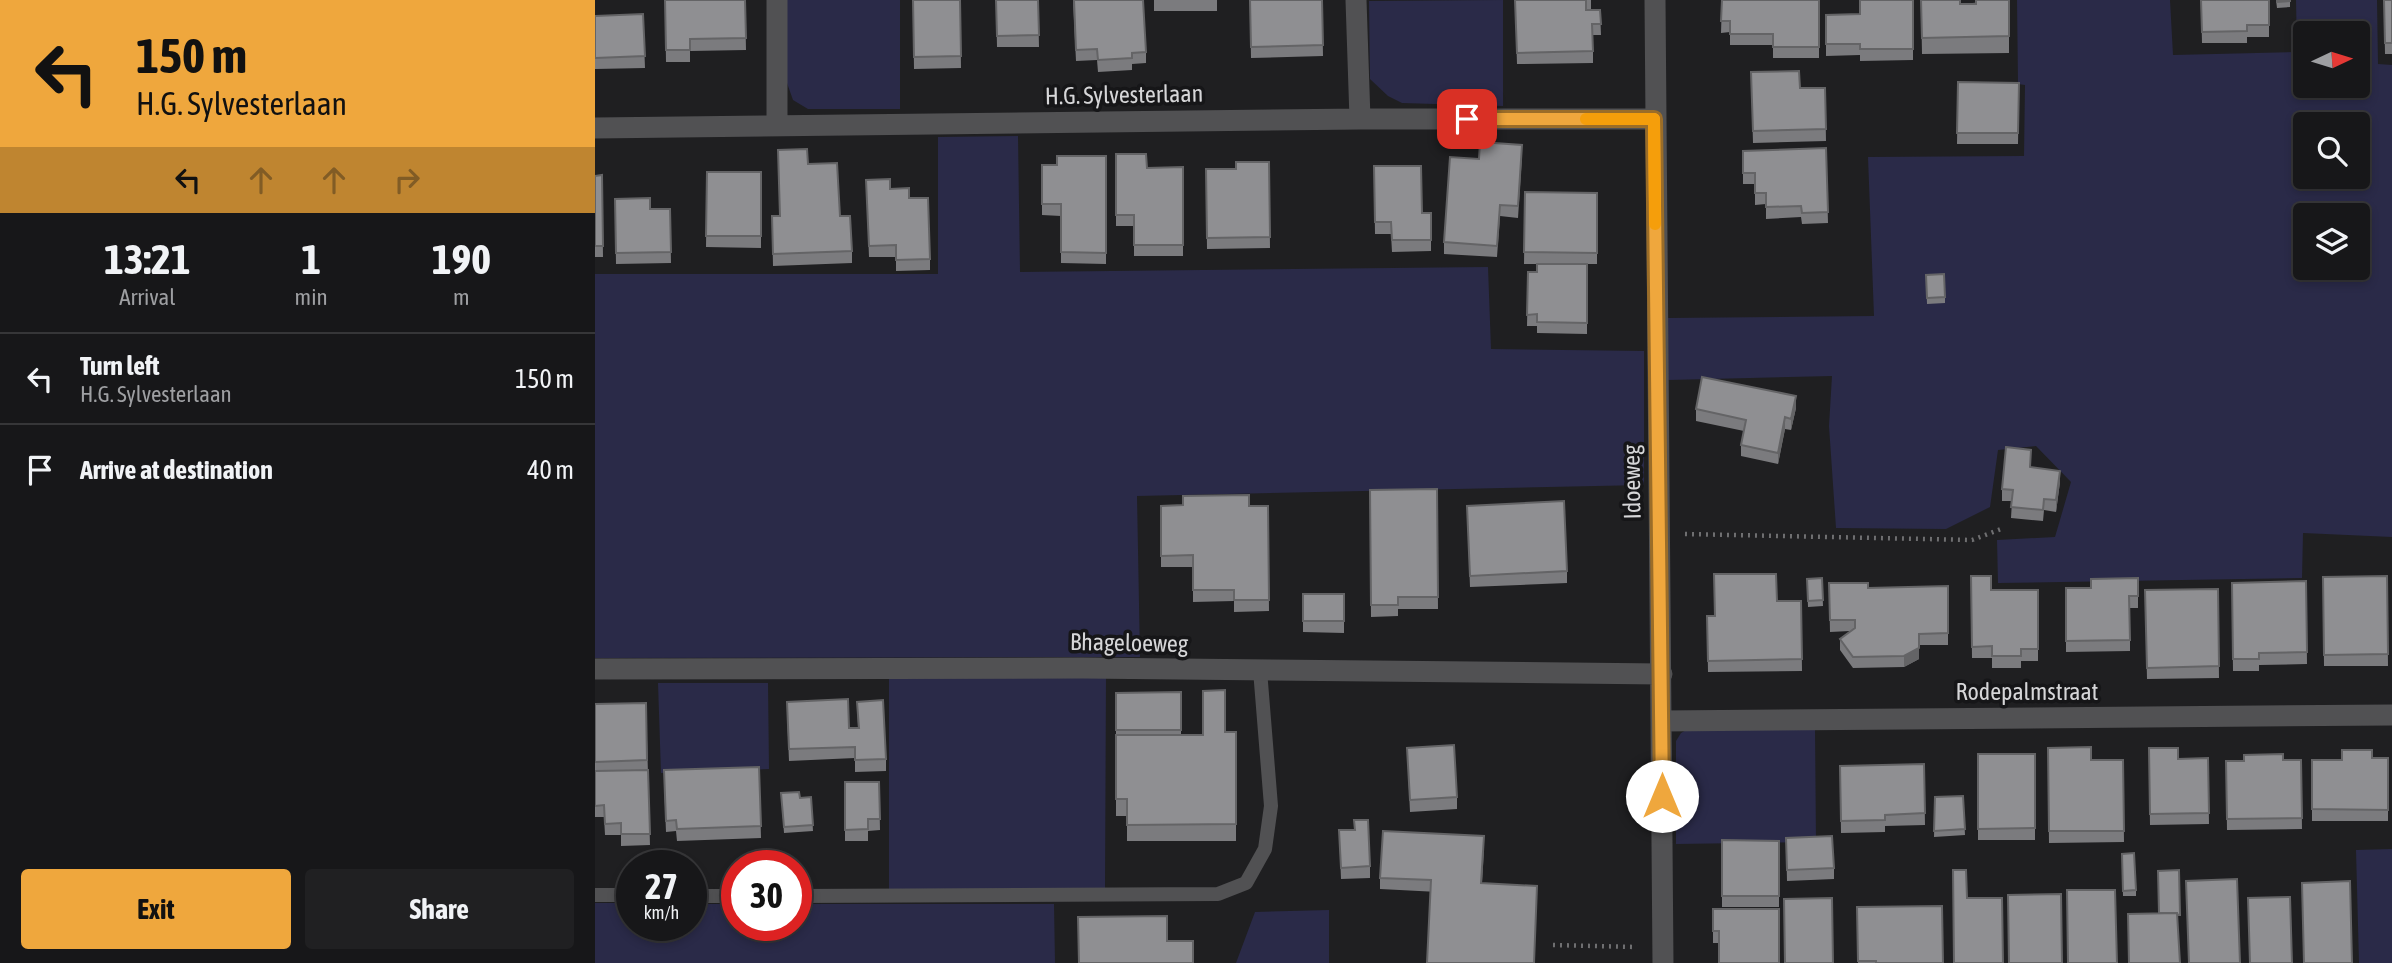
<!DOCTYPE html>
<html lang="en">
<head>
<meta charset="utf-8">
<style>
	:root { --surface:#171719; --page:#202022; --text:#f1f3f6; --muted:#9e9fa2; --line:#363638; --accent:#efa73d }
	body { margin:0; font-family:"Asap Condensed",sans-serif; background:var(--page); color:var(--text); height:100vh; display:flex; flex-direction:column; font-size:26px; white-space:nowrap }
	* { box-sizing:border-box; margin:0 }
	p { font-size:23px; color:var(--muted) }
	.icon { flex:none; width:38px; height:38px; fill:none; stroke:currentColor; stroke-width:2; stroke-linecap:round; stroke-linejoin:round }
	.map { position:relative; flex:1; overflow:hidden }
	.drawer { display:flex; flex-direction:column; background:var(--surface); width:595px }
	.drawer>* { flex:none }
	.hud { background:#efa73d; color:#111; overflow:hidden }
	.needle { width:46px; rotate:86deg }
	.controls { position:absolute; left:1698px; top:21px; display:grid; gap:14px }
	.controls a { display:grid; place-items:center; width:77px; height:77px; border-radius:7px; background:var(--surface); box-shadow:0 4px 10px #0003,0 0 0 2px var(--line); font-size:35px }
	.speed { position:absolute; left:21px; top:850px; display:flex; gap:14px; font-size:35px; font-weight:700; text-align:center }
	.speed>* { display:grid; place-content:center; width:91px; height:91px; border-radius:50%; background:var(--surface); box-shadow:0 4px 10px #0003,0 0 0 2px var(--line); line-height:1 }
	.speed small { font-size:18px; font-weight:400 }
	.speed .limit { border:10px solid #d22; background:#fff; color:#111 }
	.pin { position:absolute; display:grid; place-items:center; width:60px; height:60px; color:#fff; margin:-30px; border-radius:14px; box-shadow:0 4px 10px #0006 }
	.me { position:absolute; width:77px; margin:-38px; rotate:0deg; stroke-linejoin:round; filter:drop-shadow(0 0 5px #0008) }
	.turn { display:flex; align-items:center; gap:24px; height:147px; padding:0 21px; font-size:32px }
	.turn .icon { width:91px; height:91px; stroke-width:2.5 }
	.turn b { display:block; font-size:49px; line-height:60px }
	.lanes { display:flex; align-items:center; height:66px; padding:0 21px; background:#0003; justify-content:center; gap:35px; direction:ltr }
	.lanes .off { opacity:.35 }
	.eta { display:flex; justify-content:space-evenly; align-items:center; height:119px; text-align:center }
	.eta b { font-size:42px; font-weight:700; line-height:49px }
	.action { display:flex; gap:14px; margin-top:auto; padding:14px 21px }
	.action a { flex:1; height:80px; border-radius:7px; background:var(--accent); color:#111; font-size:28px; font-weight:700; line-height:80px; text-align:center }
	.action a+a { background:var(--page); color:var(--text) }
	ul { padding:0; list-style:none }
	li { display:flex; align-items:center; gap:21px; height:91px; padding:0 21px; border-top:2px solid var(--line) }
	li div { flex:1 }
	li b { display:block; font-size:26px }
	li em { font-style:normal }
	main { display:flex; flex:1; min-height:0 }
	.map>svg:first-child { display:block }
</style>
</head>
<body>
<main>
<section class="drawer">
<div class="hud">
<div class="turn"><svg class="icon" aria-label="left" viewBox="0 0 24 24"><path d="M17 20v-9H6M10 6l-5 5 5 5"/></svg><div><b>150 m</b>H.G. Sylvesterlaan</div></div>
<div class="lanes"><svg class="icon" aria-label="left" viewBox="0 0 24 24"><path d="M17 20v-9H6M10 6l-5 5 5 5"/></svg><svg class="icon off" aria-label="ahead" viewBox="0 0 24 24"><path d="M12 20V5M6 11l6-6 6 6"/></svg><svg class="icon off" aria-label="ahead" viewBox="0 0 24 24"><path d="M12 20V5M6 11l6-6 6 6"/></svg><svg class="icon off" aria-label="right" viewBox="0 0 24 24"><path d="M7 20v-9h11M14 6l5 5-5 5"/></svg></div>
</div>
<div class="eta">
<div><b>13:21</b><p>Arrival</p></div>
<div><b>1</b><p>min</p></div>
<div><b>190</b><p>m</p></div>
</div>
<ul>
<li><svg class="icon" aria-label="left" viewBox="0 0 24 24"><path d="M17 20v-9H6M10 6l-5 5 5 5"/></svg><div><b>Turn left</b><p>H.G. Sylvesterlaan</p></div><em>150 m</em></li>
<li><svg class="icon" aria-label="arrive" viewBox="0 0 24 24"><path d="M6 21V4h12l-3 4 3 4H6"/></svg><div><b>Arrive at destination</b></div><em>40 m</em></li>
</ul>
<div class="action"><a>Exit</a><a>Share</a></div>
</section>
<div class="map">
<svg width="1797" height="963" viewBox="0 0 1797 963">
	<rect width="100%" height="100%" fill="#1f1f21"/>
	<path fill="#2a2a48" fill-rule="evenodd" d="M 192,0 L 305,0 L 305,109 L 213,109 L 198,100 L 192,83 Z
		M 908,0 L 908,106 L 807,103 L 793,96 L 775,79 L 774,1 Z
		M 1422,0 L 1575,0 L 1578,55 L 1702,52 L 1701,0 L 1782,0 L 1783,64 L 1797,65 L 1797,537 L 1708,533 L 1707,578 L 1403,583 L 1402,540 L 1460,537 L 1476,482 L 1441,446 L 1403,450 L 1395,507 L 1351,529 L 1241,528 L 1234,426 L 1237,376 L 1073,380 L 1073,318 L 1279,316 L 1273,157 L 1429,156 L 1430,85 L 1423,84 ZM 1710,33 L 1762,33 L 1762,86 L 1710,86 ZM 1710,124 L 1762,124 L 1762,177 L 1710,177 ZM 1710,215 L 1762,215 L 1762,268 L 1710,268 Z
		M 423,136 L 425,272 L 893,267 L 896,349 L 1049,351 L 1049,485 L 542,496 L 545,657 L 0,658 L 0,274 L 343,274 L 343,137 Z
		M 294,677 L 511,677 L 510,889 L 294,889 Z
		M 63,683 L 173,683 L 174,769 L 66,773 Z
		M 1095,728 L 1220,728 L 1221,842 L 1081,844 L 1081,741 L 1086,733 Z
		M 1797,849 L 1797,963 L 1764,963 L 1761,850 Z
		M 0,903 L 37,903 L 37,926 L 96,926 L 96,904 L 142,904 L 142,926 L 201,926 L 201,904 L 459,904 L 460,963 L 0,963 Z
		M 734,910 L 734,963 L 641,963 L 660,912 Z"/>
	<g fill="none" stroke-linecap="round" stroke-linejoin="round">
		<path stroke="#6f6f71" stroke-width="4.5" stroke-dasharray="2 5" stroke-linecap="butt" d="M 1090,534 L 1377,540 L 1406,529
			M 958,945 L 1042,947"/>
		<path stroke="#515153" stroke-width="14" d="M 0,895 L 37,895
			M 96,896 L 142,896
			M 201,896 L 623,894 L 651,883 L 670,849 L 676,806 L 665,670"/>
		<path stroke="#515153" stroke-width="21" d="M 761,0 L 765,119
			M 1060,0 L 1068,963
			M 182,126 L 182,0
			M 0,128 L 765,119 L 1059,119
			M 0,669 L 488,668 L 1067,674
			M 1067,721 L 1797,715"/>
	</g>
	<path fill="#7b7b7e" d="M 70,0 L 150,0 L 151,50 L 95,51 L 95,62 L 71,62 Z
		M 318,0 L 365,0 L 366,68 L 319,69 Z
		M 401,0 L 443,0 L 444,47 L 402,47 Z
		M 478,0 L 551,52 L 551,63 L 537,64 L 537,70 L 503,72 L 502,60 L 481,61 Z
		M 559,0 L 622,0 L 622,11 L 559,11 Z
		M 655,0 L 727,0 L 728,56 L 656,58 Z
		M 920,0 L 996,0 L 996,10 L 1005,10 L 1006,35 L 998,35 L 998,63 L 922,64 Z
		M 1127,0 L 1224,0 L 1224,58 L 1178,58 L 1178,45 L 1135,45 L 1135,32 L 1126,33 Z
		M 1318,0 L 1318,60 L 1265,61 L 1265,55 L 1231,56 L 1231,15 L 1265,14 Z
		M 1326,0 L 1365,4 L 1414,0 L 1414,53 L 1327,54 Z
		M 1606,0 L 1674,0 L 1674,37 L 1652,37 L 1652,43 L 1607,43 Z
		M 1681,0 L 1695,0 L 1695,7 L 1682,8 Z
		M 1789,0 L 1797,0 L 1797,54 L 1790,54 Z
		M 48,14 L 50,68 L 0,69 L 0,16 Z
		M 1156,72 L 1205,88 L 1230,88 L 1231,141 L 1158,143 Z
		M 1363,82 L 1424,83 L 1423,144 L 1362,144 Z
		M 1231,148 L 1233,223 L 1207,224 L 1206,217 L 1171,219 L 1171,204 L 1160,205 L 1160,184 L 1148,184 L 1148,151 Z
		M 521,154 L 552,168 L 588,167 L 588,256 L 539,256 L 539,226 L 521,226 Z
		M 511,156 L 511,264 L 466,263 L 466,216 L 447,215 L 447,165 L 462,165 Z
		M 927,156 L 923,218 L 905,216 L 902,257 L 849,254 L 849,242 L 884,159 Z
		M 674,162 L 675,248 L 612,249 L 611,169 L 641,169 Z
		M 213,164 L 245,216 L 257,251 L 257,263 L 178,266 L 177,216 L 185,216 Z
		M 779,166 L 827,213 L 836,213 L 836,251 L 797,252 L 796,234 L 780,234 Z
		M 112,172 L 166,172 L 166,248 L 111,247 Z
		M 7,175 L 8,257 L 0,257 L 0,176 Z
		M 271,180 L 295,189 L 314,198 L 335,259 L 335,270 L 301,271 L 301,257 L 274,257 Z
		M 930,192 L 1002,193 L 1002,264 L 929,264 Z
		M 20,199 L 55,209 L 75,209 L 76,263 L 21,264 Z
		M 992,264 L 992,334 L 942,333 L 942,326 L 932,326 L 933,272 L 942,272 Z
		M 1331,275 L 1350,297 L 1350,303 L 1332,304 Z
		M 1201,408 L 1196,430 L 1190,429 L 1183,464 L 1146,456 L 1146,445 L 1149,431 L 1101,421 L 1101,409 Z
		M 1436,462 L 1436,467 L 1465,482 L 1461,512 L 1449,510 L 1448,521 L 1416,518 L 1417,501 L 1407,501 L 1407,489 Z
		M 842,489 L 843,609 L 803,609 L 803,616 L 776,617 L 775,490 Z
		M 566,506 L 673,506 L 674,611 L 639,612 L 639,601 L 598,602 L 598,567 L 566,567 Z
		M 872,506 L 972,571 L 972,583 L 875,587 Z
		M 1376,576 L 1396,590 L 1443,590 L 1443,661 L 1426,661 L 1426,668 L 1397,668 L 1397,658 L 1377,658 Z
		M 1792,576 L 1793,666 L 1729,666 L 1728,577 Z
		M 1227,578 L 1228,606 L 1213,607 L 1212,579 Z
		M 1543,578 L 1543,608 L 1535,608 L 1535,651 L 1471,652 L 1471,588 L 1496,588 Z
		M 1711,581 L 1712,664 L 1664,665 L 1664,671 L 1638,671 L 1637,583 Z
		M 1234,583 L 1273,588 L 1353,586 L 1353,645 L 1324,645 L 1324,659 L 1309,667 L 1258,668 L 1245,650 L 1245,639 L 1255,631 L 1235,632 Z
		M 1623,589 L 1624,678 L 1552,679 L 1550,590 Z
		M 708,594 L 749,594 L 749,633 L 708,632 Z
		M 1182,601 L 1206,601 L 1207,671 L 1113,672 L 1112,616 L 1120,616 Z
		M 586,692 L 586,735 L 608,735 L 641,732 L 641,841 L 532,841 L 532,816 L 521,816 L 521,693 Z
		M 262,702 L 291,759 L 291,771 L 260,772 L 260,758 L 194,761 L 192,714 L 254,728 L 263,728 Z
		M 51,703 L 55,845 L 26,846 L 26,835 L 10,835 L 9,817 L 0,817 L 0,704 Z
		M 812,748 L 862,797 L 862,809 L 815,812 Z
		M 1453,748 L 1496,760 L 1528,760 L 1529,842 L 1454,843 Z
		M 1554,748 L 1583,759 L 1613,758 L 1614,824 L 1555,825 Z
		M 1383,754 L 1440,754 L 1440,840 L 1383,840 Z
		M 1777,758 L 1793,758 L 1793,821 L 1717,821 L 1717,760 L 1747,760 Z
		M 1706,760 L 1707,829 L 1632,830 L 1631,761 Z
		M 1329,764 L 1330,825 L 1290,826 L 1290,832 L 1246,833 L 1245,766 Z
		M 164,767 L 166,838 L 82,841 L 81,831 L 71,832 L 69,782 Z
		M 250,782 L 284,782 L 285,830 L 273,831 L 273,841 L 250,841 Z
		M 186,793 L 205,798 L 216,797 L 218,831 L 189,833 Z
		M 1368,796 L 1370,835 L 1339,837 L 1340,797 Z
		M 759,820 L 775,866 L 775,878 L 746,879 L 744,830 L 759,830 Z
		M 1191,838 L 1239,868 L 1239,879 L 1192,881 Z
		M 1127,840 L 1184,841 L 1184,907 L 1127,907 Z
		M 889,848 L 887,883 L 942,897 L 785,889 L 785,878 Z
		M 1527,854 L 1541,890 L 1541,896 L 1528,896 Z
		M 1262,907 L 1348,963 L 1263,963 Z
		M 1118,909 L 1184,909 L 1124,943 L 1118,943 Z"/>
	<path fill="#646466" d="M 1201,396 L 1201,408 L 1196,430 L 1196,419 Z
		M 1190,417 L 1190,429 L 1183,464 L 1183,453 Z
		M 1465,471 L 1465,482 L 1461,512 L 1461,500 Z
		M 1324,648 L 1324,659 L 1309,667 L 1309,656 Z"/>
	<path fill="#8f8f92" stroke="#646466" stroke-width="2" d="M 70,0 L 150,0 L 151,38 L 95,39 L 95,50 L 71,50 Z
		M 318,0 L 365,0 L 366,56 L 319,57 Z
		M 401,0 L 443,0 L 444,35 L 402,36 Z
		M 479,0 L 548,0 L 551,52 L 537,53 L 537,58 L 503,60 L 502,49 L 481,50 Z
		M 655,0 L 727,0 L 728,45 L 656,47 Z
		M 920,0 L 991,0 L 991,10 L 1005,10 L 1006,24 L 997,24 L 998,51 L 922,53 Z
		M 1127,0 L 1224,0 L 1224,47 L 1178,47 L 1178,34 L 1135,34 L 1135,21 L 1126,21 Z
		M 1265,0 L 1318,0 L 1318,49 L 1265,49 L 1265,44 L 1231,44 L 1231,15 L 1265,14 Z
		M 1326,0 L 1365,0 L 1365,4 L 1381,4 L 1381,0 L 1414,0 L 1414,36 L 1327,38 Z
		M 1606,0 L 1674,0 L 1674,25 L 1652,25 L 1652,31 L 1607,32 Z
		M 1682,0 L 1695,0 L 1695,1 L 1682,2 Z
		M 1789,0 L 1797,0 L 1797,43 L 1790,43 Z
		M 48,14 L 50,56 L 0,58 L 0,16 Z
		M 1204,71 L 1205,88 L 1230,88 L 1231,129 L 1158,131 L 1156,72 Z
		M 1363,82 L 1424,83 L 1423,133 L 1362,133 Z
		M 885,142 L 927,145 L 923,206 L 905,205 L 902,246 L 849,242 L 855,157 L 884,159 Z
		M 1231,148 L 1233,212 L 1207,213 L 1206,206 L 1171,207 L 1171,193 L 1160,193 L 1160,173 L 1148,173 L 1148,151 Z
		M 212,149 L 213,164 L 242,163 L 245,216 L 255,216 L 257,251 L 178,254 L 177,216 L 185,216 L 183,150 Z
		M 521,154 L 551,154 L 552,168 L 588,167 L 588,245 L 539,245 L 539,215 L 521,215 Z
		M 462,156 L 511,156 L 511,253 L 466,252 L 466,204 L 447,204 L 447,165 L 462,165 Z
		M 641,162 L 674,162 L 675,237 L 612,238 L 611,169 L 641,169 Z
		M 779,166 L 826,166 L 827,213 L 836,213 L 836,240 L 797,240 L 796,222 L 780,222 Z
		M 112,172 L 166,172 L 166,236 L 111,236 Z
		M 7,175 L 8,246 L 0,246 L 0,176 Z
		M 295,179 L 295,189 L 314,188 L 314,198 L 333,198 L 335,259 L 301,260 L 301,245 L 274,246 L 271,180 Z
		M 930,192 L 1002,193 L 1002,253 L 929,252 Z
		M 55,198 L 55,209 L 75,209 L 76,252 L 21,253 L 20,199 Z
		M 942,264 L 992,264 L 992,323 L 942,322 L 942,314 L 932,315 L 933,272 L 942,272 Z
		M 1349,274 L 1350,297 L 1332,298 L 1331,275 Z
		M 1107,377 L 1201,396 L 1196,419 L 1190,417 L 1183,453 L 1146,445 L 1151,420 L 1101,409 Z
		M 1411,447 L 1436,450 L 1435,467 L 1465,471 L 1461,500 L 1449,499 L 1448,510 L 1416,507 L 1418,490 L 1407,489 Z
		M 842,489 L 843,597 L 803,597 L 803,605 L 776,605 L 775,490 Z
		M 654,495 L 654,506 L 673,506 L 674,600 L 639,600 L 639,590 L 598,590 L 598,555 L 566,556 L 566,506 L 588,505 L 588,496 Z
		M 969,501 L 972,571 L 875,576 L 872,506 Z
		M 1119,574 L 1181,574 L 1182,601 L 1206,601 L 1207,659 L 1113,661 L 1112,616 L 1120,616 Z
		M 1376,576 L 1396,576 L 1396,590 L 1443,590 L 1443,649 L 1426,649 L 1426,656 L 1397,656 L 1397,646 L 1377,647 Z
		M 1792,576 L 1793,654 L 1729,655 L 1728,577 Z
		M 1227,578 L 1228,600 L 1213,601 L 1212,579 Z
		M 1543,578 L 1543,596 L 1534,596 L 1535,640 L 1471,641 L 1471,588 L 1496,588 L 1496,579 Z
		M 1711,581 L 1712,652 L 1664,653 L 1664,659 L 1638,659 L 1637,583 Z
		M 1234,583 L 1273,583 L 1273,588 L 1353,586 L 1353,633 L 1324,634 L 1324,648 L 1309,656 L 1258,657 L 1245,639 L 1260,628 L 1260,620 L 1235,620 Z
		M 1623,589 L 1624,666 L 1552,668 L 1550,590 Z
		M 708,594 L 749,594 L 749,621 L 708,621 Z
		M 630,690 L 630,732 L 641,732 L 641,824 L 532,825 L 532,799 L 521,799 L 521,735 L 608,735 L 608,691 Z
		M 586,692 L 586,730 L 521,730 L 521,693 Z
		M 253,699 L 254,728 L 264,728 L 262,702 L 288,700 L 291,759 L 260,760 L 260,747 L 194,749 L 192,702 Z
		M 51,703 L 52,760 L 0,762 L 0,704 Z
		M 859,745 L 862,797 L 815,800 L 812,748 Z
		M 1496,747 L 1496,760 L 1528,760 L 1529,831 L 1454,831 L 1453,748 Z
		M 1554,748 L 1583,748 L 1583,759 L 1613,758 L 1614,813 L 1555,814 Z
		M 1747,750 L 1777,750 L 1777,758 L 1793,758 L 1793,810 L 1717,809 L 1717,760 L 1747,760 Z
		M 1383,754 L 1440,754 L 1440,828 L 1383,829 Z
		M 1688,754 L 1688,760 L 1706,760 L 1707,818 L 1632,819 L 1631,761 L 1649,761 L 1649,755 Z
		M 1329,764 L 1330,813 L 1290,815 L 1290,820 L 1246,821 L 1245,766 Z
		M 164,767 L 166,826 L 82,829 L 81,820 L 71,821 L 69,770 Z
		M 53,770 L 55,834 L 26,834 L 26,823 L 10,824 L 9,805 L 0,806 L 0,771 Z
		M 250,782 L 284,782 L 285,819 L 273,819 L 273,829 L 250,830 Z
		M 204,792 L 205,798 L 216,797 L 218,825 L 189,827 L 186,793 Z
		M 1368,796 L 1370,829 L 1339,831 L 1340,797 Z
		M 759,820 L 773,820 L 775,866 L 746,868 L 744,830 L 760,830 Z
		M 788,831 L 889,836 L 886,883 L 942,886 L 939,963 L 832,963 L 836,880 L 785,878 Z
		M 1237,836 L 1239,868 L 1192,870 L 1191,838 Z
		M 1127,840 L 1184,841 L 1184,896 L 1127,896 Z
		M 1539,853 L 1541,890 L 1528,891 L 1527,854 Z
		M 1358,870 L 1371,870 L 1372,898 L 1407,898 L 1408,963 L 1359,963 Z
		M 1584,870 L 1585,915 L 1583,915 L 1582,913 L 1564,913 L 1563,871 Z
		M 1642,879 L 1645,963 L 1594,963 L 1591,881 Z
		M 1755,881 L 1757,963 L 1709,963 L 1707,883 Z
		M 1472,890 L 1520,890 L 1522,963 L 1473,963 Z
		M 1466,894 L 1467,963 L 1414,963 L 1413,895 Z
		M 1695,897 L 1697,963 L 1655,963 L 1653,898 Z
		M 1237,898 L 1238,963 L 1190,963 L 1189,899 Z
		M 1347,906 L 1348,963 L 1281,963 L 1281,961 L 1263,961 L 1262,907 Z
		M 1118,909 L 1184,909 L 1184,963 L 1124,963 L 1124,931 L 1118,931 Z
		M 1582,913 L 1585,963 L 1534,963 L 1533,914 Z
		M 572,916 L 572,941 L 598,941 L 598,963 L 484,963 L 483,917 Z"/>
	<g fill="none" stroke-linecap="round" stroke-linejoin="round">
		<defs>
			<path id="route" d="M 872,119 L 1059,119 L 1067,796"/>
		</defs>
		<use href="#route" stroke="#9b6d28" stroke-width="18"/>
		<use href="#route" stroke="#efa73d" stroke-width="12"/>
		<path stroke="#f59e0b" stroke-width="12" d="M 991,119 L 1059,119 L 1060,224"/>
	</g>
	<g text-anchor="middle" stroke-width="7" stroke-linejoin="round" paint-order="stroke">
		<g font-size="24" fill="#d6d6d8" stroke="#161618">
			<text transform="translate(529 95) rotate(-1)" y="8">H.G. Sylvesterlaan</text>
			<text transform="translate(1037 482) rotate(-91)" y="8">Idoeweg</text>
			<text transform="translate(534 643) rotate(1)" y="8">Bhageloeweg</text>
			<text x="1432" y="700">Rodepalmstraat</text>
		</g>
	</g>
</svg>
<div class="controls">
<a><svg class="needle" viewBox="-14 -14 28 28"><path d="M0-13l5 13h-10z" fill="#e53935"/><path d="M0 13l5-13h-10z" fill="#9e9fa2"/></svg></a>
<a><svg class="icon" aria-label="search" viewBox="0 0 24 24"><circle cx="10" cy="10" r="6"/><path d="M15 15l6 6"/></svg></a>
<a><svg class="icon" aria-label="layers" viewBox="0 0 24 24"><path d="M12 4l9 5-9 5-9-5zM3 14l9 5 9-5"/></svg></a>
</div>
<div class="speed"><div>27<small>km/h</small></div><div class="limit">30</div></div>
<div class="pin" style="left:872px;top:119px;background:#d93025"><svg class="icon" aria-label="arrive" viewBox="0 0 24 24"><path d="M6 21V4h12l-3 4 3 4H6"/></svg></div>
<svg class="me" style="left:1067px;top:796px" viewBox="-20 -20 40 40"><circle r="19" fill="#fff"/><path d="M0-13L10 11 0 6-10 11z" fill="#efa73d"/></svg>
</div>
</main>
</body>
</html>
